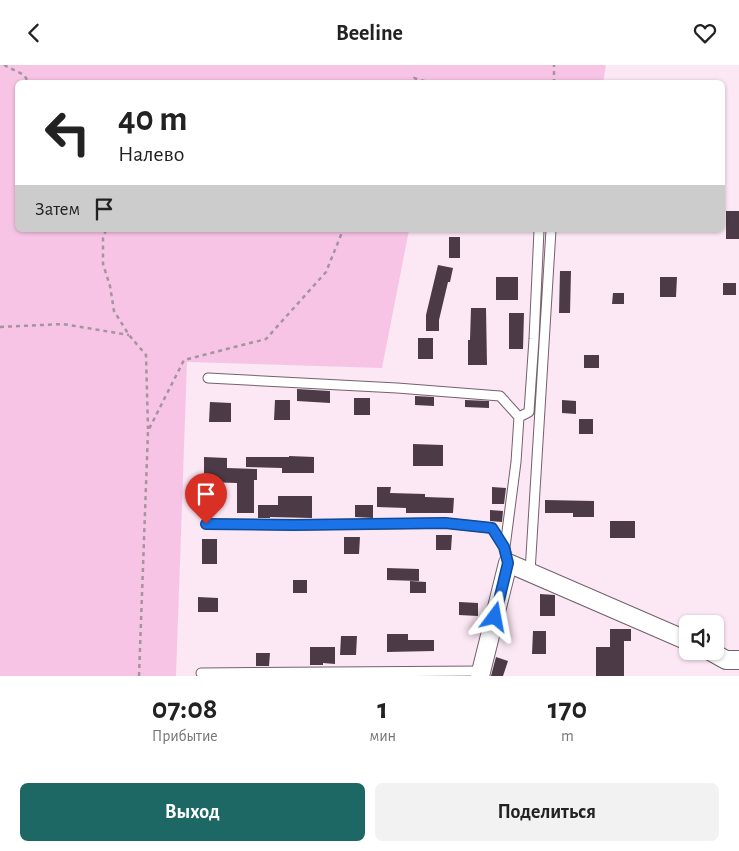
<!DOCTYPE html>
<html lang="ru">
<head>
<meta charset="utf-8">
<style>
	:root { --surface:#fff; --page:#f2f2f2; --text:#222; --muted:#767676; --accent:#1d6864 }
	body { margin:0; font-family:"Alegreya Sans",sans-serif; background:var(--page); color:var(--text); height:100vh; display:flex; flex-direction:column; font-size:19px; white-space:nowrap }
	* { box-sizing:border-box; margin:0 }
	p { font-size:16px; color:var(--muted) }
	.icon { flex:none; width:28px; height:28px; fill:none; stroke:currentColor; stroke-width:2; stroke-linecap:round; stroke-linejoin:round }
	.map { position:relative; height:611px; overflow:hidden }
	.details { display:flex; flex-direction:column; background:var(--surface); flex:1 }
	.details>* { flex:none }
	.top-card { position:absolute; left:15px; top:15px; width:710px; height:152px; border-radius:8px; box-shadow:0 1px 4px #0004; background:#fff; color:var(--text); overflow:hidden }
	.controls { position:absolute; left:679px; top:550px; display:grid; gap:10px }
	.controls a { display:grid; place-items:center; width:45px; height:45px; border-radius:8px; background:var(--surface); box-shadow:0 1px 4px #0004; font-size:25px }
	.pin { position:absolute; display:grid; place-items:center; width:42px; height:42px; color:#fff; margin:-51px -21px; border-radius:50% 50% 50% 0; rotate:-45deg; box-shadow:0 0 5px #0007 }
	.pin .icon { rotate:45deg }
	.me { position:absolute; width:55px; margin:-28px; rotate:13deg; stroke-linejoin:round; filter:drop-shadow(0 0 4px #0008) }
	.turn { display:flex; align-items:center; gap:18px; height:105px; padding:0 20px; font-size:22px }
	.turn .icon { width:65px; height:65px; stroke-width:2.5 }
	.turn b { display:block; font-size:35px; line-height:42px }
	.then { display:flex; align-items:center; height:48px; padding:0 20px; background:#0003; gap:10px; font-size:19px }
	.eta { display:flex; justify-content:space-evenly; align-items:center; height:85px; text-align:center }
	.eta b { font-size:30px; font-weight:700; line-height:35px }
	.cta { display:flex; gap:10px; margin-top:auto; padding:10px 20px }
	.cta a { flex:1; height:58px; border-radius:8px; background:var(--accent); color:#fff; font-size:20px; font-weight:700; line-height:58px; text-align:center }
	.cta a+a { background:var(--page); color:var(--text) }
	header { display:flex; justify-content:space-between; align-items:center; height:65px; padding:0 20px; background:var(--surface); font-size:22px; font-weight:700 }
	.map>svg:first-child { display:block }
</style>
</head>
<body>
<header><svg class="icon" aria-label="back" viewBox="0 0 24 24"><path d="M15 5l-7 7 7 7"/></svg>Beeline<svg class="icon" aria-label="heart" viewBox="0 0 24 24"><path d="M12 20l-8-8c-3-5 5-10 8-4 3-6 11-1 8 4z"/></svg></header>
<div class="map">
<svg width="739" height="611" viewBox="0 0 739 611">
	<rect width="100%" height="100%" fill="#fce7f4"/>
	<path fill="#f8c4e6" d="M 0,0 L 606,0 L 603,18 L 18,18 L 18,165 L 409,165 L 382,303 L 187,297 L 176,611 L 0,611 Z"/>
	<path fill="#4c3b46" d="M 726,146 L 739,146 L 739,174 L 726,174 Z
		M 449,172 L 460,172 L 460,193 L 449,193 Z
		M 438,200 L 453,203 L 450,217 L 448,217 L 439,255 L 439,266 L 426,266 L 426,250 Z
		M 560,206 L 571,206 L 570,248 L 559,248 Z
		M 496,212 L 518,212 L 518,235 L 496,235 Z
		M 660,212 L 677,212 L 676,232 L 660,232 Z
		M 723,218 L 736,218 L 736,230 L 723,230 Z
		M 613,228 L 624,228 L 624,239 L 612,239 Z
		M 471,243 L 486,243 L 487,300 L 468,300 L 468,275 L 470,275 Z
		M 509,248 L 524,248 L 523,284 L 509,284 Z
		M 418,273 L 433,273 L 433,294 L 418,294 Z
		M 584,290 L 599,290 L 599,303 L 584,303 Z
		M 297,324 L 330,326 L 330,338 L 297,336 Z
		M 415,331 L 434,332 L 434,341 L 415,340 Z
		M 354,333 L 370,333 L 370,350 L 354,350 Z
		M 275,335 L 290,335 L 290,355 L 274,355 Z
		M 465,335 L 489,336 L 489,343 L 465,342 Z
		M 562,335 L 576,336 L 576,349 L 562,348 Z
		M 210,337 L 231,338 L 231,357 L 209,357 Z
		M 579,354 L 593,354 L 593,369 L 579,369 Z
		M 413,379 L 443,380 L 443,401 L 413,401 Z
		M 289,391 L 314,392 L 314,408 L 282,408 L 282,403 L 246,402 L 246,392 L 289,392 Z
		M 204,392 L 227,393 L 227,403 L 257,404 L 257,415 L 254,415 L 254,448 L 237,448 L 237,418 L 204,417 Z
		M 377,422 L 391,422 L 390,428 L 425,429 L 425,432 L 454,433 L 453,448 L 406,448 L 406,443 L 377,442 Z
		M 492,422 L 506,423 L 504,439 L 492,439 Z
		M 278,431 L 312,431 L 312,453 L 270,452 L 270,453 L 258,453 L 258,440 L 278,440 Z
		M 545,435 L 594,436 L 594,452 L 573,452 L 573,448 L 545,448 Z
		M 355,440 L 373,440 L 373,453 L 355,452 Z
		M 490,445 L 503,446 L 502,457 L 490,456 Z
		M 610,456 L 635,456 L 635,473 L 610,473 Z
		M 436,470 L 452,470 L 451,485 L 436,485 Z
		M 344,472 L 360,472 L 359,489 L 344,489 Z
		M 202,474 L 217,474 L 217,499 L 202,499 Z
		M 387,503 L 419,504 L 419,516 L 387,515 Z
		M 293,515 L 307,515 L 307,528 L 293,528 Z
		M 410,516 L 426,517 L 426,528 L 410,528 Z
		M 540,529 L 555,530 L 555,551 L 540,551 Z
		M 198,532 L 218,533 L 218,547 L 198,547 Z
		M 459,537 L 478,538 L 478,551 L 459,550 Z
		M 610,564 L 631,564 L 631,576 L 624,576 L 624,611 L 596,611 L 596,582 L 610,582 Z
		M 533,566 L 546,566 L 546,589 L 532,589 Z
		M 387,569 L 408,569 L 408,575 L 434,575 L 434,586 L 387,587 Z
		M 341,571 L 357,571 L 356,590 L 340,590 Z
		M 310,582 L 335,582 L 335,599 L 323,598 L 323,600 L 310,600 Z
		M 256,588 L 270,588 L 269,601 L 256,601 Z
		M 496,592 L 508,596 L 503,611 L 491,611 Z"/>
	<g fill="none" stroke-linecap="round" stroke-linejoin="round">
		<defs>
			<path id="lane" d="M 208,313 L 397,323 L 500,331 L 519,352 L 516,397 L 505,482
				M 519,352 L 529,347 L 534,274 L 539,165
				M 206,459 L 294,460 L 445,458 L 492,463 L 505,482 L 508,498
				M 530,507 L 551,165
				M 201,608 L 482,606"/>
			<path id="street" d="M 710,586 L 726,595 L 739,595
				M 480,611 L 508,498 L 688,576"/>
		</defs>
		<use href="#lane" stroke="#73616c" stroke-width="11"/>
		<use href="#street" stroke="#73616c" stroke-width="20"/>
		<path stroke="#a4949e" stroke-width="2.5" stroke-dasharray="4 4" stroke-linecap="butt" d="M 4,0 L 24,10 L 29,18
			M 407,18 L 414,13 L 431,18
			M 554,18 L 554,0
			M 106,165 L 103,173 L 103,199 L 110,221 L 114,246 L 129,270 L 146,290 L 148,364
			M 0,262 L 63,259 L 129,270
			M 139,611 L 148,366 L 184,295 L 266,274 L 326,207 L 343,165"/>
		<use href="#lane" stroke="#fff" stroke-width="9"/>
		<use href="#street" stroke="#fff" stroke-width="18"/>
	</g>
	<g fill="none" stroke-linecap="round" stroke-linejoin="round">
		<defs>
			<path id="route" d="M 206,459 L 294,460 L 445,458 L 492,463 L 504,482 L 508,498 L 495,552"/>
		</defs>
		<use href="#route" stroke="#114b97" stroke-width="12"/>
		<use href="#route" stroke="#1a73e8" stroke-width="9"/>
	</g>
</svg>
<div class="controls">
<a><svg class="icon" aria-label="sound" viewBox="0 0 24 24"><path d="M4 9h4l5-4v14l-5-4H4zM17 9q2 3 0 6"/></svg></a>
</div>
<div class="pin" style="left:206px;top:459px;background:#d93025"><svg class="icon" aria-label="arrive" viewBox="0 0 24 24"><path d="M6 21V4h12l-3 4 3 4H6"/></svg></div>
<svg class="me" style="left:495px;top:552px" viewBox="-20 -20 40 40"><path d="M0-17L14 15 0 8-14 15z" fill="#1a73e8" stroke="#fff" stroke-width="4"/></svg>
<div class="top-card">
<div class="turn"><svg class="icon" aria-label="left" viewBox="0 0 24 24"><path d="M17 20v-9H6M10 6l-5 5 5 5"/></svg><div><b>40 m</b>Налево</div></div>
<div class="then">Затем<svg class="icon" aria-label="arrive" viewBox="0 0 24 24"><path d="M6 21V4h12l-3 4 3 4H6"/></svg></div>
</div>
</div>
<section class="details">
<div class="eta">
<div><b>07:08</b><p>Прибытие</p></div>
<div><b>1</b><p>мин</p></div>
<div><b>170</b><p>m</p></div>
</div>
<div class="cta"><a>Выход</a><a>Поделиться</a></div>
</section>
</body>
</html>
